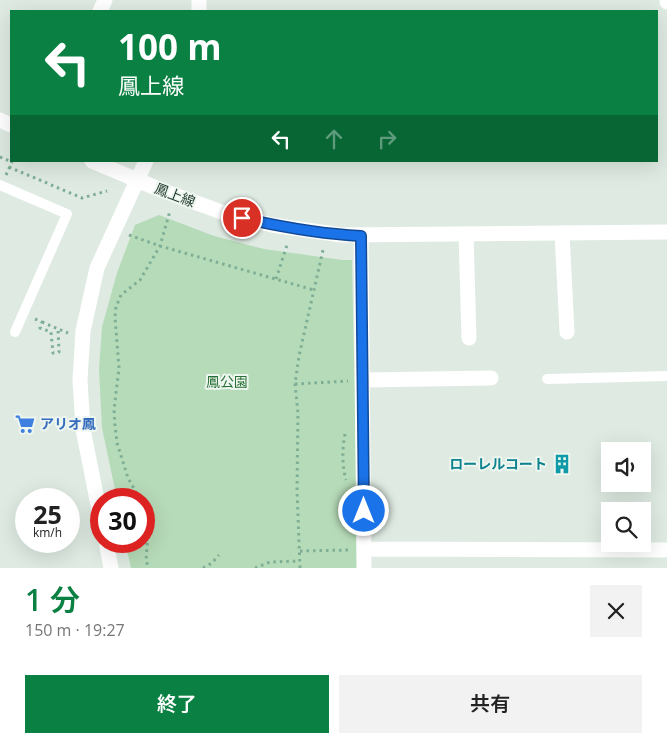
<!DOCTYPE html>
<html lang="ja">
<head>
<meta charset="utf-8">
<style>
	:root { --surface:#fff; --page:#f2f2f2; --text:#222; --muted:#767676; --accent:#0b8043 }
	body { margin:0; font-family:"Open Sans","Noto Sans JP",sans-serif; background:var(--page); color:var(--text); height:100vh; display:flex; flex-direction:column; font-size:19px; white-space:nowrap }
	* { box-sizing:border-box; margin:0 }
	p { font-size:16px; color:var(--muted) }
	.icon { flex:none; width:28px; height:28px; fill:none; stroke:currentColor; stroke-width:2; stroke-linecap:round; stroke-linejoin:round }
	.map { position:relative; height:568px; overflow:hidden }
	.panel { display:flex; flex-direction:column; background:var(--surface); flex:1 }
	.panel>* { flex:none }
	.hud { position:absolute; left:10px; top:10px; width:648px; height:152px; border-radius:0px; box-shadow:0 5px 20px #0002; background:#0b8043; color:#fff; overflow:hidden }
	.buttons { position:absolute; left:601px; top:442px; display:grid; gap:10px }
	.buttons a { display:grid; place-items:center; width:50px; height:50px; border-radius:0px; background:var(--surface); box-shadow:0 5px 20px #0002; font-size:25px }
	.speed { position:absolute; left:15px; top:488px; display:flex; gap:10px; font-size:25px; font-weight:700; text-align:center }
	.speed>* { display:grid; place-content:center; width:65px; height:65px; border-radius:50%; background:var(--surface); box-shadow:0 5px 20px #0002; line-height:1 }
	.speed small { font-size:12px; font-weight:400 }
	.speed .limit { border:8px solid #d22; background:#fff; color:#111 }
	.pin { position:absolute; display:grid; place-items:center; width:42px; height:42px; color:#fff; margin:-21px; border:2px solid #fff; border-radius:50%; box-shadow:0 1px 5px #0007 }
	.me { position:absolute; width:55px; margin:-28px; rotate:0deg; stroke-linejoin:round; filter:drop-shadow(0 0 4px #0008) }
	.turn { display:flex; align-items:center; gap:18px; height:105px; padding:0 25px; font-size:22px }
	.turn .icon { width:65px; height:65px; stroke-width:2.5 }
	.turn b { display:block; font-size:35px; line-height:42px }
	.lanes { display:flex; align-items:center; height:48px; padding:0 25px; background:#0003; justify-content:center; gap:25px; direction:ltr }
	.lanes .off { opacity:.35 }
	.round { display:grid; place-items:center; flex:none; width:52px; height:52px; border-radius:0px; background:var(--page) }
	.headline { display:flex; align-items:center; justify-content:space-between; height:85px; padding:0 25px }
	h1 { font-size:30px; font-weight:600; line-height:38px; color:var(--accent) }
	.primary-button { display:flex; gap:10px; margin-top:auto; padding:10px 25px }
	.primary-button a { flex:1; height:58px; border-radius:0px; background:var(--accent); color:#fff; font-size:20px; font-weight:600; line-height:58px; text-align:center }
	.primary-button a+a { background:var(--page); color:var(--text) }
	.map>svg:first-child { display:block }
</style>
</head>
<body>
<div class="map">
<svg width="667" height="568" viewBox="0 0 667 568">
	<rect width="100%" height="100%" fill="#deeae2"/>
	<path fill="#b6dbb8" d="M 159,215 L 214,236 L 264,249 L 342,260 L 352,260 L 358,568 L 131,568 L 125,541 L 144,541 L 144,499 L 117,499 L 102,428 L 99,369 L 102,327 L 117,273 L 135,225 Z"/>
	<g fill="none" stroke-linecap="round" stroke-linejoin="round">
		<path stroke="#7eae95" stroke-width="3" stroke-dasharray="2.5 4" stroke-linecap="butt" d="M 0,157 L 12,162
			M 9,167 L 82,198 L 107,191
			M 6,175 L 12,162
			M 129,235 L 160,246 L 314,290
			M 276,279 L 287,245
			M 35,319 L 42,322 L 40,328 L 51,332 L 53,353 L 59,352 L 58,329
			M 42,322 L 68,333
			M 295,384 L 348,381
			M 345,434 C 342,449 342,465 346,480
			M 140,499 L 128,478 L 117,443 L 115,425 L 114,410 L 119,368 L 115,317 L 116,307 L 121,295 L 140,280 L 160,246 L 170,211
			M 144,505 L 149,517 L 146,561 L 149,568
			M 300,551 L 348,550
			M 203,568 L 212,563 L 219,555
			M 255,568 L 270,562 L 299,561
			M 300,568 L 297,490 L 298,413 L 295,384 L 299,356 L 323,250"/>
		<path stroke="#fff" stroke-width="10" d="M 0,185 L 67,214 L 15,332
			M 547,379 L 667,376"/>
		<path stroke="#fff" stroke-width="15" d="M 667,0 L 667,2
			M 100,11 L 105,0
			M 562,233 L 567,332
			M 466,234 L 469,338
			M 361,236 L 364,568
			M 364,380 L 491,378
			M 364,549 L 667,550"/>
		<path stroke="#fff" stroke-width="15" d="M 199,11 L 199,0
			M 0,120 L 11,125
			M 92,161 L 161,190 L 227,214 L 272,225 L 341,235 L 667,232
			M 101,520 L 83,429 L 80,380 L 83,331 L 97,268 L 146,161
			M 106,541 L 111,568"/>
	</g>
	<g fill="none" stroke-linecap="round" stroke-linejoin="round">
		<defs>
			<path id="route" d="M 242,218 C 281,227 321,234 361,236 L 364,511"/>
		</defs>
		<use href="#route" stroke="#114b97" stroke-width="12"/>
		<use href="#route" stroke="#1a73e8" stroke-width="9"/>
	</g>
	<defs>
		<symbol id="supermarket-bare" viewBox="-9 -9 18 18"><path d="M-6-5.5h2.5l.6 2H6L4.5 2H-2.5L-4.4-4H-6ZM-1.5 3.2a1.3 1.3 0 1 0 .1 0ZM3 3.2a1.3 1.3 0 1 0 .1 0Z" fill="#3f7fe0" stroke="#eef6f0" stroke-width="2.5" paint-order="stroke"/></symbol>
		<symbol id="building-bare" viewBox="-9 -9 18 18"><path d="M-4-6H4V6H1V3H-1V6H-4ZM-2.5-4.3h1.7v1.8h-1.7ZM.8-4.3h1.7v1.8H.8ZM-2.5-1h1.7V.8h-1.7ZM.8-1h1.7V.8H.8Z" fill="#0f9aa8" stroke="#eef6f0" stroke-width="2.5" paint-order="stroke"/></symbol>
	</defs>
	<g fill-rule="evenodd">
		<use href="#supermarket-bare" x="11" y="410" width="28" height="28"/>
		<use href="#building-bare" x="548" y="450" width="28" height="28"/>
	</g>
	<g text-anchor="middle" stroke-width="4" stroke-linejoin="round" paint-order="stroke">
		<g font-size="14" fill="#1f392d" stroke="#eef6f0">
			<text transform="translate(175 195) rotate(21)" y="5">鳳上線</text>
		</g>
		<g font-size="14" fill="#297036" stroke="#eef6f0">
			<text x="227" y="387">鳳公園</text>
		</g>
		<g font-size="14" font-weight="bold" fill="#366cbe" stroke="#eef6f0" text-anchor="start">
			<text x="40" y="429">アリオ鳳</text>
		</g>
		<g font-size="14" font-weight="bold" fill="#0d838f" stroke="#eef6f0" text-anchor="end">
			<text x="547" y="469">ローレルコート</text>
		</g>
	</g>
</svg>
<div class="buttons">
<a><svg class="icon" aria-label="sound" viewBox="0 0 24 24"><path d="M4 9h4l5-4v14l-5-4H4zM17 9q2 3 0 6"/></svg></a>
<a><svg class="icon" aria-label="search" viewBox="0 0 24 24"><circle cx="10" cy="10" r="6"/><path d="M15 15l6 6"/></svg></a>
</div>
<div class="speed"><div>25<small>km/h</small></div><div class="limit">30</div></div>
<div class="pin" style="left:242px;top:218px;background:#d93025"><svg class="icon" aria-label="arrive" viewBox="0 0 24 24"><path d="M6 21V4h12l-3 4 3 4H6"/></svg></div>
<svg class="me" style="left:364px;top:511px" viewBox="-20 -20 40 40"><circle r="17" fill="#1a73e8" stroke="#fff" stroke-width="3"/><path d="M0-11L8 9 0 5-8 9z" fill="#fff"/></svg>
<div class="hud">
<div class="turn"><svg class="icon" aria-label="left" viewBox="0 0 24 24"><path d="M17 20v-9H6M10 6l-5 5 5 5"/></svg><div><b>100 m</b>鳳上線</div></div>
<div class="lanes"><svg class="icon" aria-label="left" viewBox="0 0 24 24"><path d="M17 20v-9H6M10 6l-5 5 5 5"/></svg><svg class="icon off" aria-label="ahead" viewBox="0 0 24 24"><path d="M12 20V5M6 11l6-6 6 6"/></svg><svg class="icon off" aria-label="right" viewBox="0 0 24 24"><path d="M7 20v-9h11M14 6l5 5-5 5"/></svg></div>
</div>
</div>
<section class="panel">
<div class="headline"><div><h1>1 分</h1><p>150 m · 19:27</p></div><a class="round"><svg class="icon" aria-label="close" viewBox="0 0 24 24"><path d="M6 6l12 12M18 6L6 18"/></svg></a></div>
<div class="primary-button"><a>終了</a><a>共有</a></div>
</section>
</body>
</html>
